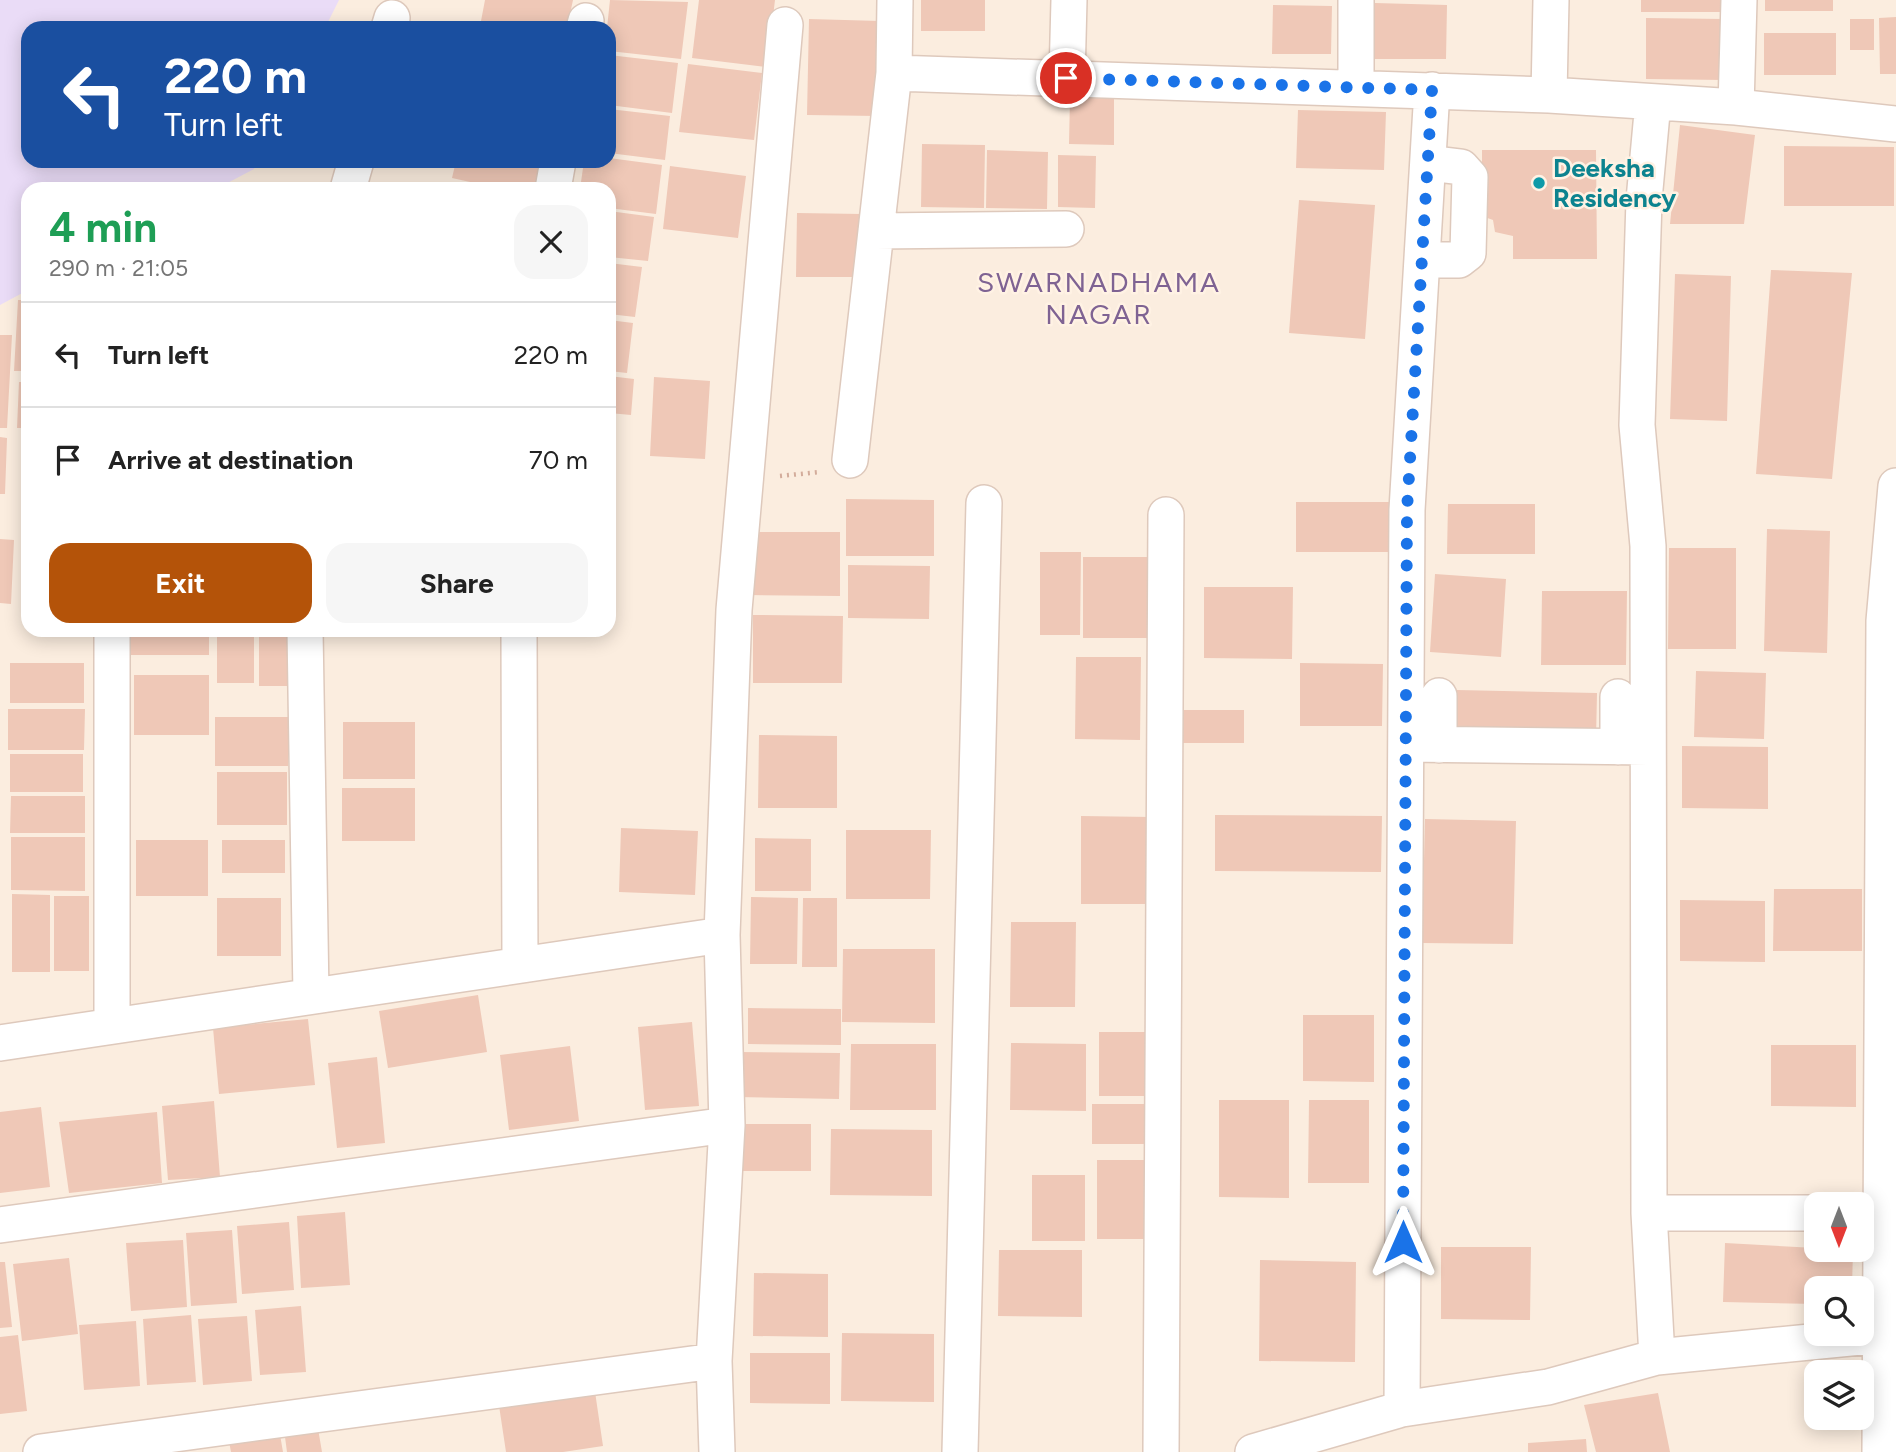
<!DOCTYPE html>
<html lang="en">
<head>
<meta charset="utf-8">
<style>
	:root { --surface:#fff; --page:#f6f6f6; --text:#222; --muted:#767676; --line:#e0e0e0; --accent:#b45309 }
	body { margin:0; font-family:Figtree,sans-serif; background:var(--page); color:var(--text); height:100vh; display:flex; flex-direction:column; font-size:26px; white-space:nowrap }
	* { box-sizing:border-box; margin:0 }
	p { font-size:23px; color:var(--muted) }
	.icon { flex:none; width:38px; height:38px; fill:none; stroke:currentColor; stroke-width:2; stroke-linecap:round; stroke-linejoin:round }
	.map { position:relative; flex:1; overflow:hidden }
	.panel { position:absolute; left:21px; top:182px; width:595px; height:455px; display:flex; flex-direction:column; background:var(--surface); border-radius:21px; box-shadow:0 4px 18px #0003 }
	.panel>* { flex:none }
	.top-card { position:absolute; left:21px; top:21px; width:595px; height:147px; border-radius:21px; box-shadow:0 4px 18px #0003; background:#1a4fa0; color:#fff; overflow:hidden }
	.needle { width:46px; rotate:180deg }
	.tools { position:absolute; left:1804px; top:1192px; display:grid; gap:14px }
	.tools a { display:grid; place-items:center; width:70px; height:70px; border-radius:14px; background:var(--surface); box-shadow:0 4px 18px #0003; font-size:35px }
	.pin { position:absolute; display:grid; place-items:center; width:60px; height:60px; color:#fff; margin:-30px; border:4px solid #fff; border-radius:50%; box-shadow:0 2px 7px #0007 }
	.me { position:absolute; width:77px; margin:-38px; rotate:0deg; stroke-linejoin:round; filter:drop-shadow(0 0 5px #0008) }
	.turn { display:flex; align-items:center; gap:24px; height:147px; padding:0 28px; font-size:32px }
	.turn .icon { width:91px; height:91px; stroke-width:2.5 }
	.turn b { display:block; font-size:49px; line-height:60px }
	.round { display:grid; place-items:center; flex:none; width:74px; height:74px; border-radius:21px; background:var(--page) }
	.headline { display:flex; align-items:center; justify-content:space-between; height:119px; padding:0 28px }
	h1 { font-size:42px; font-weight:700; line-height:52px; color:#1e9e55 }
	.action { display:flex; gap:14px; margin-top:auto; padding:14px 28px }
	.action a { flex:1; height:80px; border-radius:21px; background:var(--accent); color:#fff; font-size:28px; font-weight:700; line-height:80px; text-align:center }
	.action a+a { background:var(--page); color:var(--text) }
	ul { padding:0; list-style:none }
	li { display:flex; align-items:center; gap:21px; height:105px; padding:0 28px; border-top:2px solid var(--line) }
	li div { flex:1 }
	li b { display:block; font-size:26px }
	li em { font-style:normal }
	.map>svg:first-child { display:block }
</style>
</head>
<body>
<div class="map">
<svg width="1896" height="1452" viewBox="0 0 1896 1452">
	<rect width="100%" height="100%" fill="#fbeddf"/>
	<path fill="#eadcf7" d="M 0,0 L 339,0 L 325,28 L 28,28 L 28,161 L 258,161 L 254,169 L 216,189 L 28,189 L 28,290 L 0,305 Z"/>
	<path fill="#efc8b7" d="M 485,0 L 573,0 L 567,28 L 516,28 L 481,21 Z
		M 610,0 L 688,2 L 681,59 L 609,51 L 607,28 Z
		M 699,0 L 775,0 L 767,67 L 692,58 Z
		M 921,0 L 985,0 L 985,31 L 921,31 Z
		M 1641,0 L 1725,0 L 1725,12 L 1641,12 Z
		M 1765,0 L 1833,0 L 1833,11 L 1765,11 Z
		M 1375,3 L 1447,5 L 1446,59 L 1375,59 Z
		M 1273,5 L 1332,6 L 1331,54 L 1272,54 Z
		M 1896,17 L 1896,74 L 1880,74 L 1879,18 Z
		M 1646,18 L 1724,19 L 1724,80 L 1646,79 Z
		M 809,19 L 880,21 L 878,116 L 807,115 Z
		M 1850,19 L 1874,19 L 1874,50 L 1850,50 Z
		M 480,23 L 496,27 L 496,28 L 479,28 Z
		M 1764,33 L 1836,33 L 1836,75 L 1764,75 Z
		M 609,55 L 678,63 L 672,113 L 609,105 Z
		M 688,64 L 762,73 L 754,140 L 679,132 Z
		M 1070,98 L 1114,98 L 1114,145 L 1069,144 Z
		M 609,109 L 670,116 L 665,160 L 609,153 Z
		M 1298,110 L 1386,112 L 1384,170 L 1296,168 Z
		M 1680,125 L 1755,135 L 1744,224 L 1670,224 Z
		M 922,144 L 985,145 L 984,208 L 921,207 Z
		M 1784,146 L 1894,147 L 1894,206 L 1784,206 Z
		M 987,150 L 1048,152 L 1047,209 L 986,208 Z
		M 1482,150 L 1596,150 L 1597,259 L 1513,259 L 1513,236 L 1495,232 L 1493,220 L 1482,216 Z
		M 1058,155 L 1096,156 L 1095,208 L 1058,207 Z
		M 609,158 L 662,165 L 656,214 L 609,208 L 609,189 L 580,189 L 584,161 L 609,161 Z
		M 456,161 L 541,161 L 535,189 L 502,189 L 452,178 Z
		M 670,166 L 746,176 L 738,238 L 663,229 Z
		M 451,183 L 474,188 L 474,189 L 450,189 Z
		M 1299,200 L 1375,205 L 1365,339 L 1289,333 Z
		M 609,211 L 654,217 L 648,261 L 609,257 Z
		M 797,213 L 862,214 L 862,277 L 796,277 Z
		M 609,263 L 642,267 L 635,317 L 609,314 Z
		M 1771,270 L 1852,273 L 1832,479 L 1756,474 Z
		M 1675,274 L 1731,276 L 1727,421 L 1670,419 Z
		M 18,300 L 28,300 L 28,371 L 14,371 Z
		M 609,320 L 633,323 L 627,373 L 609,371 Z
		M 0,335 L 12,335 L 7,428 L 0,428 Z
		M 609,376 L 634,379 L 631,415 L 609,413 Z
		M 654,377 L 710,381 L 705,459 L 650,456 Z
		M 19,382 L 28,382 L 28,428 L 17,428 Z
		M 0,437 L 7,438 L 5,494 L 0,494 Z
		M 846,499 L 934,500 L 934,556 L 846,556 Z
		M 1296,502 L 1394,502 L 1393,552 L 1296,552 Z
		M 1448,504 L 1535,504 L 1535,554 L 1447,554 Z
		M 1767,529 L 1830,531 L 1827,653 L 1764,651 Z
		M 749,532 L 840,532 L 840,596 L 748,595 Z
		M 0,539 L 14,540 L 11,604 L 0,603 Z
		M 1669,548 L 1736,548 L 1736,649 L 1668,649 Z
		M 1040,552 L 1081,552 L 1080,635 L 1040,635 Z
		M 1083,557 L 1154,557 L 1154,638 L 1083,638 Z
		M 848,565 L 930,566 L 929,619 L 848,618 Z
		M 1435,574 L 1506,579 L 1501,657 L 1430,652 Z
		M 1204,587 L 1293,587 L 1292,659 L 1204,658 Z
		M 1542,591 L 1627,591 L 1626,665 L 1541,665 Z
		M 753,615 L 843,616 L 842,683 L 753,683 Z
		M 130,630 L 209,630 L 209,655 L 130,655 Z
		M 217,630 L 254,630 L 254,683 L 217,683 Z
		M 259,630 L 288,630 L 288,686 L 259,686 Z
		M 1076,657 L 1141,657 L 1140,740 L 1075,739 Z
		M 10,663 L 84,663 L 84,703 L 10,703 Z
		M 1300,663 L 1383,664 L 1382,726 L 1300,726 Z
		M 1696,671 L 1766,673 L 1764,739 L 1694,737 Z
		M 134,675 L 209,675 L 209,735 L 134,735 Z
		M 1457,690 L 1597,693 L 1596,739 L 1456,736 Z
		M 8,709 L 85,709 L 84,750 L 8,750 Z
		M 1175,710 L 1244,710 L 1244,743 L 1175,743 Z
		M 215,717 L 288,717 L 288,766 L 215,766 Z
		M 343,722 L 415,722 L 415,779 L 343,779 Z
		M 759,735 L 837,736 L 837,808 L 758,808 Z
		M 1682,746 L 1768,747 L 1768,809 L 1682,808 Z
		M 10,754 L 83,754 L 83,792 L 10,792 Z
		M 217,772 L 287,772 L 287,825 L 217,825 Z
		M 342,788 L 415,788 L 415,841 L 342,841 Z
		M 11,796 L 85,796 L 85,833 L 10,833 Z
		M 1215,815 L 1382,816 L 1381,872 L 1215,871 Z
		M 1081,816 L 1152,817 L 1152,904 L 1081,904 Z
		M 1425,819 L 1516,821 L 1513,944 L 1422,943 Z
		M 621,828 L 698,831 L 695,895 L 619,892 Z
		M 846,830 L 931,830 L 930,899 L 846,899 Z
		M 11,837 L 85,837 L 85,891 L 11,890 Z
		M 755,838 L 811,839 L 811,891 L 755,891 Z
		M 136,840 L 208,840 L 208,896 L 136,896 Z
		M 222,840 L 285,840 L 285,873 L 222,873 Z
		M 1774,889 L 1862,889 L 1862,951 L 1773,951 Z
		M 12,894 L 50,895 L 50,972 L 12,972 Z
		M 54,896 L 89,896 L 89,971 L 54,971 Z
		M 751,897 L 798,898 L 797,964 L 750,964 Z
		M 217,898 L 281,898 L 281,956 L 217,956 Z
		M 803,898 L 837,898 L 837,967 L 802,967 Z
		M 1680,900 L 1765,901 L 1765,962 L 1680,961 Z
		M 1011,922 L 1076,922 L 1075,1007 L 1010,1007 Z
		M 843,949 L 935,949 L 935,1023 L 842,1022 Z
		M 478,995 L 487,1052 L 388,1068 L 379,1011 Z
		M 748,1008 L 841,1009 L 841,1045 L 748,1044 Z
		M 1303,1015 L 1374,1015 L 1374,1082 L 1303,1081 Z
		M 308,1019 L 315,1085 L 219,1094 L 213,1028 Z
		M 692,1022 L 699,1106 L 645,1110 L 638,1027 Z
		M 1099,1032 L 1155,1032 L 1155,1096 L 1099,1096 Z
		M 1011,1043 L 1086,1044 L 1086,1111 L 1010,1110 Z
		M 851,1044 L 936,1044 L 936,1110 L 850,1110 Z
		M 1771,1045 L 1856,1045 L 1856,1107 L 1771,1106 Z
		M 570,1046 L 579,1121 L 509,1130 L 500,1055 Z
		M 738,1052 L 840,1053 L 839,1099 L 737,1097 Z
		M 377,1057 L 385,1143 L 337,1148 L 328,1063 Z
		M 1219,1100 L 1289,1100 L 1289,1198 L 1219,1197 Z
		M 1309,1100 L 1369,1100 L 1369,1183 L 1308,1183 Z
		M 214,1101 L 220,1177 L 168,1180 L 162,1106 Z
		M 1092,1104 L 1152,1104 L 1152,1144 L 1092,1144 Z
		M 41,1107 L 50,1187 L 0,1193 L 0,1112 Z
		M 157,1112 L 162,1183 L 69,1193 L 59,1122 Z
		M 737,1124 L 811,1124 L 811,1171 L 737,1171 Z
		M 831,1129 L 932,1130 L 932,1196 L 830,1195 Z
		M 1097,1160 L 1156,1160 L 1155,1239 L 1097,1239 Z
		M 1032,1175 L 1085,1175 L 1085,1241 L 1032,1241 Z
		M 345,1212 L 350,1285 L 301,1288 L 297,1216 Z
		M 289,1222 L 294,1290 L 242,1294 L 237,1226 Z
		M 232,1230 L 237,1303 L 191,1306 L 186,1233 Z
		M 183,1240 L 187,1307 L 131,1311 L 126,1243 Z
		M 1725,1243 L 1853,1250 L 1852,1288 L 1816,1288 L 1816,1304 L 1723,1302 Z
		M 1441,1247 L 1531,1247 L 1530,1320 L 1441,1319 Z
		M 999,1250 L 1082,1250 L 1082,1317 L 998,1316 Z
		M 69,1258 L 78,1334 L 22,1341 L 13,1264 Z
		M 1260,1260 L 1356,1262 L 1355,1362 L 1259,1361 Z
		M 0,1262 L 5,1262 L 12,1327 L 0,1328 Z
		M 754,1273 L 828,1274 L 828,1337 L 753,1336 Z
		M 301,1306 L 306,1372 L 260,1375 L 255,1310 Z
		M 191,1315 L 196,1382 L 147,1385 L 143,1319 Z
		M 247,1316 L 252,1381 L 203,1385 L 198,1319 Z
		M 136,1321 L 140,1386 L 84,1390 L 79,1325 Z
		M 842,1333 L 934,1334 L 934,1402 L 841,1401 Z
		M 18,1335 L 27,1411 L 0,1414 L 0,1337 Z
		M 750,1353 L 830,1353 L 830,1404 L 750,1403 Z
		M 594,1385 L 603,1446 L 563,1452 L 506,1452 L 498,1399 Z
		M 1658,1393 L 1670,1452 L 1596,1452 L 1584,1405 Z
		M 316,1417 L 322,1452 L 287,1452 L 283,1422 Z
		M 278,1423 L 283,1452 L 231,1452 L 227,1431 Z
		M 1586,1439 L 1587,1452 L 1528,1452 L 1528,1443 Z"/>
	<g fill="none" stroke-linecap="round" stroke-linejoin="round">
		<defs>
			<path id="street" d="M 895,0 L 894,73 L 1549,95 L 1736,107 L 1896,124
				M 1356,0 L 1356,88
				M 389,28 L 392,18
				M 584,28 L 586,21
				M 1067,78 L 1069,0
				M 1549,95 L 1551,0
				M 1653,102 L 1644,200 L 1637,425 L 1648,546 L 1649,1213 L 1657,1357
				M 1736,107 L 1739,0
				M 348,189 L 356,161
				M 553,189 L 558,161
				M 876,231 L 1066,229
				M 1422,260 L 1459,260 L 1468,253 L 1470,177 L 1461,167 L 1428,163
				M 850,460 L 894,73
				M 112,630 L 112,1025
				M 305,630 L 311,995
				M 519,630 L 520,965
				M 1439,696 L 1439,745
				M 1406,744 L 1648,747
				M 1618,747 L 1618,697
				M 0,1043 L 722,935
				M 1649,1213 L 1816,1213
				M 0,1225 L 727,1125
				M 1402,1409 L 1407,510 L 1432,90
				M 41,1452 L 714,1361
				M 717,1452 L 714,1361 L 727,1125 L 722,935 L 734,610 L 785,25
				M 960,1452 L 984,503
				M 1161,1452 L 1166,515
				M 1253,1452 L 1402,1409 L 1548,1387 L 1657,1357 L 1881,1335
				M 1880,1452 L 1884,621 L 1896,486"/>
		</defs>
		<use href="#street" stroke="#dec9bc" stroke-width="38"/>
		<path stroke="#d3ac9b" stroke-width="4.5" stroke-dasharray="2 5" stroke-linecap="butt" d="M 780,476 L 820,472"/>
		<use href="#street" stroke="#fff" stroke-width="35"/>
	</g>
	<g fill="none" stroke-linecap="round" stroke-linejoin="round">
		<path stroke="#1a73e8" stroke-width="12" stroke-dasharray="0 21.6" d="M 1066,78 L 1432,90 L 1407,510 L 1403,1242"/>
	</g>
	<circle fill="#0f9aa8" stroke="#fff2e4" stroke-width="2.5" cx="1539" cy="183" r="7"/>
	<g text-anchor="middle" stroke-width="5" stroke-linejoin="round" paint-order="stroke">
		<g font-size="26" font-weight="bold" fill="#0d838f" stroke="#fff2e4" text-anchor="start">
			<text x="1553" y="177">Deeksha<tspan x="1553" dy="30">Residency</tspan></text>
		</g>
		<g font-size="28" letter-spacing="2" fill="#7f6393" stroke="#fff2e4">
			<text x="1099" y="292">SWARNADHAMA<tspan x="1099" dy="32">NAGAR</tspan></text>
		</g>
	</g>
</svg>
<div class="tools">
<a><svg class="needle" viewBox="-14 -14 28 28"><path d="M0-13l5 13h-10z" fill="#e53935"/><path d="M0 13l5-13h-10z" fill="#767676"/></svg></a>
<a><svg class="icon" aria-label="search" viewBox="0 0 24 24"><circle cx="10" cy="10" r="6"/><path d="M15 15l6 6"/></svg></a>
<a><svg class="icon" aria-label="layers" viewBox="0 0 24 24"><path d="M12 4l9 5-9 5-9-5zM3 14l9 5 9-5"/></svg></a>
</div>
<div class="pin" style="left:1066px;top:78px;background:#d93025"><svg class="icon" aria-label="arrive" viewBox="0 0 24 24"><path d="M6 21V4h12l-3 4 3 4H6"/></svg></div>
<svg class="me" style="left:1403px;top:1242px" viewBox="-20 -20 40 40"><path d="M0-17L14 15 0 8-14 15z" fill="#1a73e8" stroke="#fff" stroke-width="4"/></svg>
<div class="top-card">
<div class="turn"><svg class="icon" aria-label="left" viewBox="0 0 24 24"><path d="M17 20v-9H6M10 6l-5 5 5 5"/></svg><div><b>220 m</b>Turn left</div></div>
</div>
<section class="panel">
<div class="headline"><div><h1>4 min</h1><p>290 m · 21:05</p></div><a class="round"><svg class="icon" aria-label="close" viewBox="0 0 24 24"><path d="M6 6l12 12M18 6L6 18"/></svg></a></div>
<ul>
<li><svg class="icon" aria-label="left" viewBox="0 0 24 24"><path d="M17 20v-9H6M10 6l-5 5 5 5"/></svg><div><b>Turn left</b></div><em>220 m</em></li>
<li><svg class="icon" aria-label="arrive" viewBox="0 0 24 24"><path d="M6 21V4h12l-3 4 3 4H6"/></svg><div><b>Arrive at destination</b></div><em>70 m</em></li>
</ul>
<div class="action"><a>Exit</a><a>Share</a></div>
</section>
</div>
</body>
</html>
